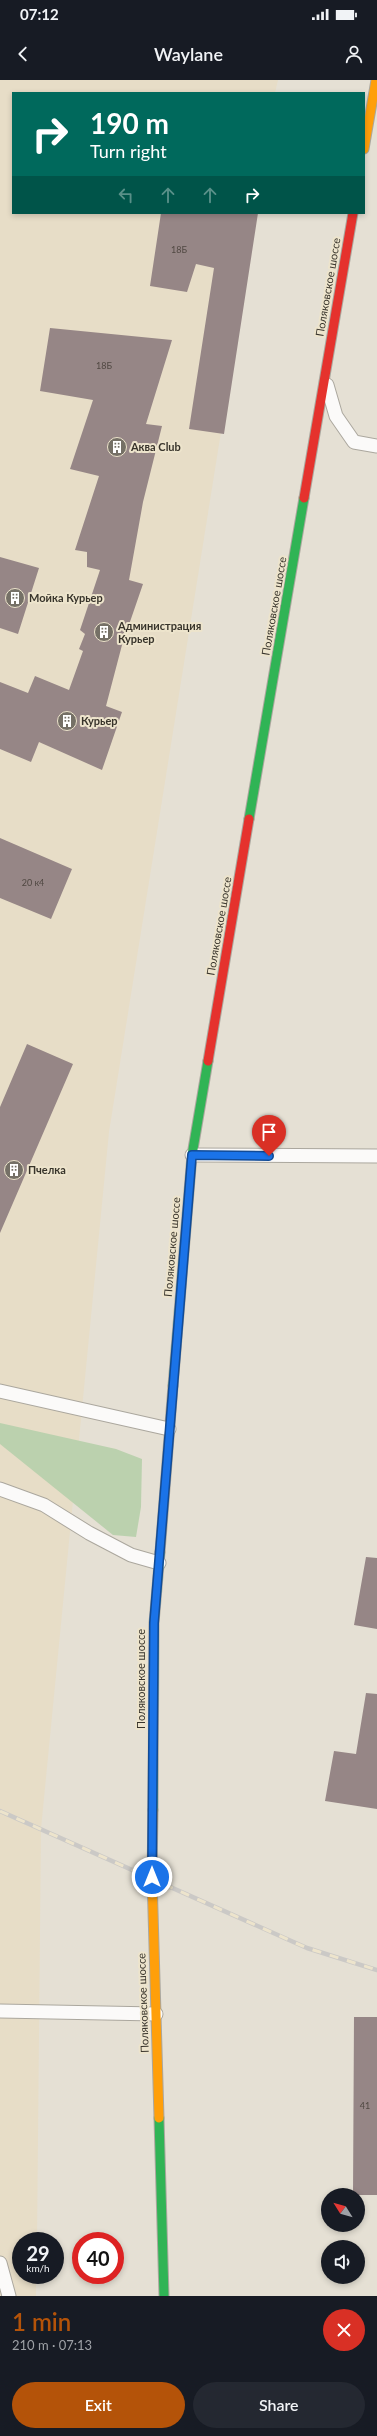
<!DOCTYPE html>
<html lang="en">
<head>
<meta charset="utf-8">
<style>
	:root { --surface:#171b24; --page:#242831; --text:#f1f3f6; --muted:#9ea1a6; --accent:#b45309 }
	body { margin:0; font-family:Lato,sans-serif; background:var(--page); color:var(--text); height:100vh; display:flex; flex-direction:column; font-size:15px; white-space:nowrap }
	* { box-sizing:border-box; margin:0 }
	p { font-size:13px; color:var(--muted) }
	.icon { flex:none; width:22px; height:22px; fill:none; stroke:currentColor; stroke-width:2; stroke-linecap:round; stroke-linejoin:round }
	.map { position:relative; height:2216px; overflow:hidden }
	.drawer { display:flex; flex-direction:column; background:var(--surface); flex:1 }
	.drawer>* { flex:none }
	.hud { position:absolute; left:12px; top:12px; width:353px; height:122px; border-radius:0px; box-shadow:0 2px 6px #0003; background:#00695c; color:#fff; overflow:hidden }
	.needle { width:26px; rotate:307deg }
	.tools { position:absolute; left:321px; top:2108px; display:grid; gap:8px }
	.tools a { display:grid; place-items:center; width:44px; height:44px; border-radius:50%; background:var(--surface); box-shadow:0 2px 6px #0003; font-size:20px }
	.speed { position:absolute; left:12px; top:2152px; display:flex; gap:8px; font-size:20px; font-weight:700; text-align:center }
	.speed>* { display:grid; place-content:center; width:52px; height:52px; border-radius:50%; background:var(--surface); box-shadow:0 2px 6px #0003; line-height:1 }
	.speed small { font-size:10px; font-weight:400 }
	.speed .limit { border:6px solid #d22; background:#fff; color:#111 }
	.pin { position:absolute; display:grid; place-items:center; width:34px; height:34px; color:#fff; margin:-41px -17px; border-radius:50% 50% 50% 0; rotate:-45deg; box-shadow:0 0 4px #0007 }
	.pin .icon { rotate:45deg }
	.me { position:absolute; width:44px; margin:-22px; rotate:0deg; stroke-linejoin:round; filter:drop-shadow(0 0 3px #0008) }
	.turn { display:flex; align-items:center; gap:14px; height:84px; padding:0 12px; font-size:18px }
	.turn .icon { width:52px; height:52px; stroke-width:2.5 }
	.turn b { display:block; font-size:28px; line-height:34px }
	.lanes { display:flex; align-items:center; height:38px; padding:0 12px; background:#0003; justify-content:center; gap:20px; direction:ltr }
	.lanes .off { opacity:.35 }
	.round { display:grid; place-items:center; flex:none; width:42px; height:42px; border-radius:21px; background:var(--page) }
	.headline { display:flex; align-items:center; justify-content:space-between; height:68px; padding:0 12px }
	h1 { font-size:24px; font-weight:600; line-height:30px; color:var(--accent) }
	.primary-button { display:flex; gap:8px; margin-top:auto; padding:8px 12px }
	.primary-button a { flex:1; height:46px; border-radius:24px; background:var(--accent); color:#fff; font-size:16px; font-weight:600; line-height:46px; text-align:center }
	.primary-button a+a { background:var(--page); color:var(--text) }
	.status { display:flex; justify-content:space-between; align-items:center; height:28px; padding:0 20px; background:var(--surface); direction:ltr }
	.status svg { height:11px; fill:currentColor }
	header { display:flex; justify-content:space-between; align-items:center; height:52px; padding:0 12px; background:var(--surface); font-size:18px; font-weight:600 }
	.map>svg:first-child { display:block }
</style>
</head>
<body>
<div class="status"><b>07:12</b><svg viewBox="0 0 49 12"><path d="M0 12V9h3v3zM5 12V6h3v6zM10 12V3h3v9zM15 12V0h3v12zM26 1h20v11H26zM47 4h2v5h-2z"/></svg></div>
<header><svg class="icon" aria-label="back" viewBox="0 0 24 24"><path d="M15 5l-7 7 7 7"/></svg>Waylane<svg class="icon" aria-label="person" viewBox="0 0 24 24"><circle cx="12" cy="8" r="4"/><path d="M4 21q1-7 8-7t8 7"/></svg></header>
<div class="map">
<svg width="377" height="2216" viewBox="0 0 377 2216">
	<rect width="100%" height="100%" fill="#e5e0d4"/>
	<path fill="#e7ddc7" d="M 0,0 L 278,0 L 275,13 L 13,13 L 13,133 L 256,133 L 109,1052 L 41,1749 L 37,2161 L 21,2161 L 21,2195 L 36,2195 L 36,2216 L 0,2216 Z"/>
	<path fill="#bbd1ae" d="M 0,1343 L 116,1369 L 142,1379 L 141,1427 L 136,1457 L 113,1455 L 0,1364 Z"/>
	<path fill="#968686" d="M 161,133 L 258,133 L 224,354 L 189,349 L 214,188 L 196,184 L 187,212 L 150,206 Z
		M 50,248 L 172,260 L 146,344 L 162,346 L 143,422 L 129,500 L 143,504 L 122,565 L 106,626 L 122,632 L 102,690 L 39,662 L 31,682 L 0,669 L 0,602 L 28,613 L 35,596 L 69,610 L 83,571 L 79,569 L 85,554 L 80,550 L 100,490 L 87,487 L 87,472 L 75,470 L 99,396 L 70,389 L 93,320 L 40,311 Z
		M 0,477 L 39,488 L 18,554 L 0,548 Z
		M 0,758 L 72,789 L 51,839 L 0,818 Z
		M 27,964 L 73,984 L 0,1153 L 0,1027 Z
		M 366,1477 L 377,1478 L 377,1549 L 354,1545 Z
		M 366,1613 L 377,1614 L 377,1729 L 325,1721 L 334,1671 L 356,1674 Z
		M 354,1937 L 377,1937 L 377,2115 L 353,2115 Z"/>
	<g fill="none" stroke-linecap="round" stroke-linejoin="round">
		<defs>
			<path id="lane" d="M 327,305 L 336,336 L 354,362 L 377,366
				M 192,1075 L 377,1076
				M 0,1311 L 169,1349
				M 0,1409 L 44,1425 L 89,1453 L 131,1475 L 159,1483
				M 0,1931 L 156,1934
				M 0,2183 L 9,2216"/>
			<path id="fast" d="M 249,739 L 304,418
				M 173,1306 L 192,1075 L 208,981
				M 153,1730 L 154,1543 L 160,1472
				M 159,2038 L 164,2216"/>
			<path id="slow" d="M 364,69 L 376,0
				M 160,1472 L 173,1306
				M 153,1730 L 152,1797 L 159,2038"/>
			<path id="jam" d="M 304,418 L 353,133
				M 208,981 L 249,739"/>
		</defs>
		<use href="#lane" stroke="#aba79e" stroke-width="15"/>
		<use href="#fast" stroke="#aba79e" stroke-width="11"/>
		<use href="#slow" stroke="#aba79e" stroke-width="11"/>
		<use href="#jam" stroke="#aba79e" stroke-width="11"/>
		<use href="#lane" stroke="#fbfaf9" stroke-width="13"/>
		<use href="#fast" stroke="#30b455" stroke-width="9"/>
		<use href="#slow" stroke="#ff9f0a" stroke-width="9"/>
		<use href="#jam" stroke="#e5322d" stroke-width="9"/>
		<defs>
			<path id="rail" d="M 0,1731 L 307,1868 L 377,1890"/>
		</defs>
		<use href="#rail" stroke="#cbc9c6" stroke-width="4.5"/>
		<use href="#rail" stroke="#ede4cc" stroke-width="3" stroke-dasharray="9" stroke-linecap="butt"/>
	</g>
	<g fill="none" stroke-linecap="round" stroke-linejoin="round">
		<defs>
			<path id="route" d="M 152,1797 L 154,1543 L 192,1075 L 269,1076"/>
		</defs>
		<use href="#route" stroke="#114b97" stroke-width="10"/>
		<use href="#route" stroke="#1a73e8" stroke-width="7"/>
	</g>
	<defs>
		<symbol id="building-disc" viewBox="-11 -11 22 22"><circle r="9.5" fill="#757066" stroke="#ede4cc"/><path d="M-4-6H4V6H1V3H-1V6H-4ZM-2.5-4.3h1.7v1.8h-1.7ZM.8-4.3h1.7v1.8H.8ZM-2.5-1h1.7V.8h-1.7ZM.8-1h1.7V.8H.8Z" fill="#fff"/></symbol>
	</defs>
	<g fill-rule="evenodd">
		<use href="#building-disc" x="106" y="356" width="22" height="22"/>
		<use href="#building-disc" x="4" y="507" width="22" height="22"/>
		<use href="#building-disc" x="93" y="541" width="22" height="22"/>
		<use href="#building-disc" x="56" y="630" width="22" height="22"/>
		<use href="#building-disc" x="3" y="1079" width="22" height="22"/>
	</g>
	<g text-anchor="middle" stroke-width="4" stroke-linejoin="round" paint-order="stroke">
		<g font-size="9" fill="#504842">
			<text x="179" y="173">18Б</text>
			<text x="104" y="289">18Б</text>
			<text x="33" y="806">20 к4</text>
			<text x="365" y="2029">41</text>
		</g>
		<g font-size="11" fill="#38342b" stroke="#ede4cc">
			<text transform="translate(328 207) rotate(-80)" y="4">Поляковское шоссе</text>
			<text transform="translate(274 526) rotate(-80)" y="4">Поляковское шоссе</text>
			<text transform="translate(219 846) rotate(-80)" y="4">Поляковское шоссе</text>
			<text transform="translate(172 1167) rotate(-85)" y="4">Поляковское шоссе</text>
			<text transform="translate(141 1599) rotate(-90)" y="4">Поляковское шоссе</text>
			<text transform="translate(143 1923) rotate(-92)" y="4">Поляковское шоссе</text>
		</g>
		<g font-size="11" font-weight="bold" fill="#38342b" stroke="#ede4cc" text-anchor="start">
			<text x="131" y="371">Аква Club</text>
			<text x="29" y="522">Мойка Курьер</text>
			<text x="118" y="550">Администрация<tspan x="118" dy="13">Курьер</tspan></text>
			<text x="81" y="645">Курьер</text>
			<text x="28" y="1094">Пчелка</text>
		</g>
	</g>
</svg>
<div class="tools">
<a><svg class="needle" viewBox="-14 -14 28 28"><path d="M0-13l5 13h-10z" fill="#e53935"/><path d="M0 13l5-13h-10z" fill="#9ea1a6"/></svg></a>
<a><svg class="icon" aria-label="sound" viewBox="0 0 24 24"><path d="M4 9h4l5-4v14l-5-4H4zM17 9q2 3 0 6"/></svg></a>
</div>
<div class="speed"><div>29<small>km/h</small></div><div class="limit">40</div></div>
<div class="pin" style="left:269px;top:1076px;background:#d93025"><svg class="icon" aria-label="arrive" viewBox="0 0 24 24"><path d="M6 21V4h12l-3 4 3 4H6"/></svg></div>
<svg class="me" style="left:152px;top:1797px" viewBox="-20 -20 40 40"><circle r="17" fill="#1a73e8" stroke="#fff" stroke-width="3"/><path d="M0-11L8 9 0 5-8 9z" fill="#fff"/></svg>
<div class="hud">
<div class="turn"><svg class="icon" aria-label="right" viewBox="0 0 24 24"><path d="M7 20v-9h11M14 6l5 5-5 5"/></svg><div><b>190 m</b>Turn right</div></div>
<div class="lanes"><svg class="icon off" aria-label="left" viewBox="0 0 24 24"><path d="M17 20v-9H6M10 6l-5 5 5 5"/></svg><svg class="icon off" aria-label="ahead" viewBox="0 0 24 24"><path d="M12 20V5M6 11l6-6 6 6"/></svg><svg class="icon off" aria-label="ahead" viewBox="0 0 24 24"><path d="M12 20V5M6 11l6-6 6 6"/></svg><svg class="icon" aria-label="right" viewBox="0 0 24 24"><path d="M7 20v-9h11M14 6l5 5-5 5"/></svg></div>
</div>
</div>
<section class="drawer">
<div class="headline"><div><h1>1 min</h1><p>210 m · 07:13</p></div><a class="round" style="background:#d93025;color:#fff"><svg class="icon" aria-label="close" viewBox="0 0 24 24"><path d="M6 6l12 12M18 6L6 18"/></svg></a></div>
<div class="primary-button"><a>Exit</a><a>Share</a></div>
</section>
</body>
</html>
